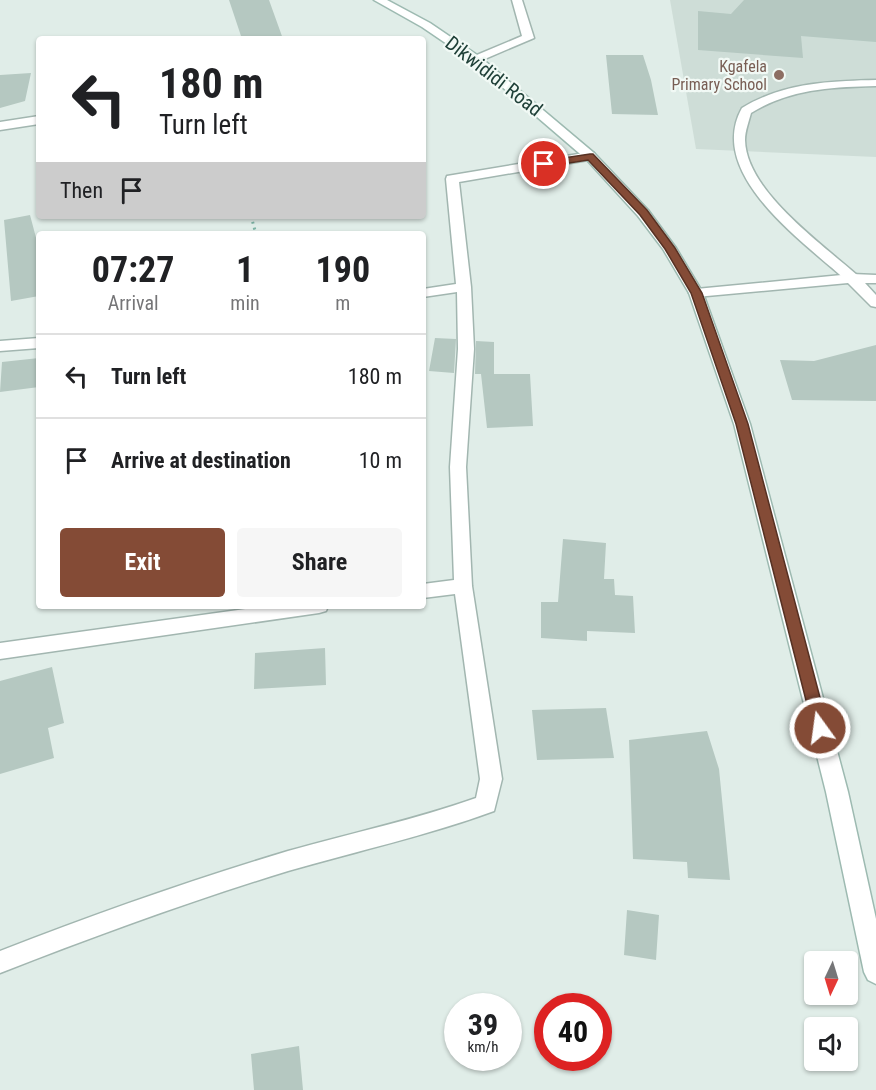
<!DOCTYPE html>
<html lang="en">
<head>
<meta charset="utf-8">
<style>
	:root { --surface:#fff; --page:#f6f6f6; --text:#202124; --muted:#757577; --line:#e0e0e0; --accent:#844b36 }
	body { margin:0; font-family:"Roboto Condensed",sans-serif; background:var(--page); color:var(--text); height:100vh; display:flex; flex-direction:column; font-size:22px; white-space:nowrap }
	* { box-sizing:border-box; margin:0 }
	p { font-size:20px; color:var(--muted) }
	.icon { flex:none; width:33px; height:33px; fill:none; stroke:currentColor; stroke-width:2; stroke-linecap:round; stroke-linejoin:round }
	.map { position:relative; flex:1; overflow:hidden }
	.drawer { position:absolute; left:36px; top:231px; width:390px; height:378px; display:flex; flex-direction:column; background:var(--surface); border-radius:6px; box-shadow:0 2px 4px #0004 }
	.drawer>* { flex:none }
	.banner { position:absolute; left:36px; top:36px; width:390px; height:183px; border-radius:6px; box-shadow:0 2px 4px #0004; background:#fff; color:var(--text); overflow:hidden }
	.needle { width:39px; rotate:184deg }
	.buttons { position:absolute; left:804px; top:951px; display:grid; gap:12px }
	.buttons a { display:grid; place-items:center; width:54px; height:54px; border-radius:6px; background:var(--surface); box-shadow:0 2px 4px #0004; font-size:30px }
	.speed { position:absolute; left:444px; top:993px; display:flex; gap:12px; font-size:30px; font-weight:700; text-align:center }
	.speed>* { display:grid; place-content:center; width:78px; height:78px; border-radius:50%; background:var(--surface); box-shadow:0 2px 4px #0004; line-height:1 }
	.speed small { font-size:15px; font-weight:400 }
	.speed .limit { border:9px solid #d22; background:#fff; color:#111 }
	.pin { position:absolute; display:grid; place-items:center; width:51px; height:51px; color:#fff; margin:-26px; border:3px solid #fff; border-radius:50%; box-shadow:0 2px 6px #0007 }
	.me { position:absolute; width:66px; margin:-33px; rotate:346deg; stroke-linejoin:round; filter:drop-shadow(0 0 4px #0008) }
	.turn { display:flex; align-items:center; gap:21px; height:126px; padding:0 24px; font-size:27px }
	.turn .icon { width:78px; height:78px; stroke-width:2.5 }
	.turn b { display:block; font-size:42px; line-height:51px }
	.then { display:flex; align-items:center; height:57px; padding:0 24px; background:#0003; gap:12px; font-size:22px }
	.eta { display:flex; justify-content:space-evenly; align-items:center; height:102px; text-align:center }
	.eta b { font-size:36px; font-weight:700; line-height:42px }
	.primary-button { display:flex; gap:12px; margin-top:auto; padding:12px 24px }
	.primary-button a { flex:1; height:69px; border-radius:6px; background:var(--accent); color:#fff; font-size:24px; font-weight:700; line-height:69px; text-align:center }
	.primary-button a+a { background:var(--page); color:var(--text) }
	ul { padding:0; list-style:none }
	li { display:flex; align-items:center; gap:18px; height:84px; padding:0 24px; border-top:2px solid var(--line) }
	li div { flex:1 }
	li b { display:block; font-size:22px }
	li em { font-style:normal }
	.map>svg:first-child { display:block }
</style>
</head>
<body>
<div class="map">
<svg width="876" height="1090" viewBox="0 0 876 1090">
	<rect width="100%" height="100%" fill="#e0ede8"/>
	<path fill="#ceddd7" d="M 670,0 L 876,0 L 876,157 L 696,149 Z"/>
	<path fill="#b5c8c1" d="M 229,0 L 269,0 L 283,39 L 242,39 Z
		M 744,0 L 876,0 L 876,42 L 801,36 L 803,58 L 698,50 L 698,11 L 731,14 Z
		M 606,55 L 643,55 L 651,80 L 658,115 L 612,114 Z
		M 31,73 L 25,101 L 0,108 L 0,75 Z
		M 30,215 L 39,249 L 39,296 L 11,301 L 4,220 Z
		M 435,338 L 456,339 L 454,373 L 429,371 Z
		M 476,341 L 494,342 L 494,374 L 530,374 L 533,426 L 487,428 L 481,374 L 475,374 Z
		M 876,345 L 876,401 L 792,400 L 780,360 L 814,361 Z
		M 39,358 L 39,387 L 0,392 L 2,362 Z
		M 563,539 L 606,543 L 604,579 L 614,579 L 615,595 L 633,596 L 635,633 L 587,631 L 587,641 L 541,638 L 541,602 L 558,602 Z
		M 325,648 L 326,685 L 254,689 L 255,653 Z
		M 52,667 L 64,723 L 48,728 L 54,758 L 0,774 L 0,681 Z
		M 606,708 L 614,758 L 537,760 L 532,710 Z
		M 707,731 L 719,769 L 730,880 L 688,878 L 687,862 L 633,859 L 629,740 Z
		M 627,910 L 659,915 L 656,960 L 624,955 Z
		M 299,1046 L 303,1090 L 254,1090 L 251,1054 Z"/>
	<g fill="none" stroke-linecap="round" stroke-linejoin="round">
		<defs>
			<path id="lane" d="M 876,80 L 876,86 C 832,87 790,89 751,113 C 749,121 745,131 745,140 C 746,191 822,244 857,275 L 859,278 L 857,281 L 847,281 C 805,243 705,174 742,108 C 783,83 828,81 876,80 Z
				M 39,116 L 39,124 L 0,130 L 0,122 Z"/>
			<path id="street" d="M 512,0 L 522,0 L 534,38 L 480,61 L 472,61 L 472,57 L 522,36 Z
				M 590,152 L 594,153 L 596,156 L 594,159 L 459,182 L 471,287 L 474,349 L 466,467 L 472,586 L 502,779 L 494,811 C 426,836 357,851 288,871 C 190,901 95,936 0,973 L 0,951 C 95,914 191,880 288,851 C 351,833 415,820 476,798 L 480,779 L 455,594 L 423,598 L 423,584 L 454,580 L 450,467 L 458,349 L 457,292 L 423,297 L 423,289 L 456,284 L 446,179 L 447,176 Z
				M 852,274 L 876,275 L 876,283 L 865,283 L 876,295 L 876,307 L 871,306 L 848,283 L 696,297 L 689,293 L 696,289 Z
				M 39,338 L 39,348 L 0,351 L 0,341 Z
				M 267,606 L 328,606 L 326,611 L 319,613 L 0,659 L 0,643 Z"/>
			<path id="secondary" d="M 374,0 L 387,0 L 430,23 L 480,57 L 594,153 L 648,210 L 676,248 L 703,293 L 750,424 L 848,792 L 876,919 L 876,984 L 868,980 L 864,972 L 826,792 L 734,424 L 689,293 L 663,249 L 638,216 L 586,159 L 472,61 L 422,27 Z"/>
		</defs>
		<use href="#lane" stroke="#a2b6b0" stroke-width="3"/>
		<use href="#street" stroke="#a2b6b0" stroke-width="3"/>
		<use href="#secondary" stroke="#9dbab1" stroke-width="3"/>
		<path stroke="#7db4a5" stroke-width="3" stroke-dasharray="2 4" stroke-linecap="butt" d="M 251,216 L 256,234"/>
		<use href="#lane" fill="#fff" fill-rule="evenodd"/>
		<use href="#street" fill="#fff" fill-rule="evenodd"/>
		<use href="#secondary" fill="#fff" fill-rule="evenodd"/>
	</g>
	<path fill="#844b36" stroke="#563123" stroke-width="1.5" d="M 590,154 L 593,154 L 647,210 L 675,248 L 702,293 L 748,424 L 828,728 L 826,732 L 820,734 L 815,732 L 813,728 L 736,424 L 691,293 L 665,249 L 640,215 L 588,160 L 544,167 L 539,164 L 544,161 Z"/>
	<circle fill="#8d6e63" stroke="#f1f9f5" stroke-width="2" cx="779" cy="75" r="6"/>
	<g text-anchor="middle" stroke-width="4.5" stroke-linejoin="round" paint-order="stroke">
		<g font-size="16" fill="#785e54" stroke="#f1f9f5" text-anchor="end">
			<text x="767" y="72">Kgafela<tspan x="767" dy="18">Primary School</tspan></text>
		</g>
		<g font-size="20" fill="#1f4038" stroke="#f1f9f5">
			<text transform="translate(494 76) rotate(38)" y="7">Dikwididi Road</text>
		</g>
	</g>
</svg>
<div class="buttons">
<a><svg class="needle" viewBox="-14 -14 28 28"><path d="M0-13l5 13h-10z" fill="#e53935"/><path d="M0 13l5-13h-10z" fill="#757577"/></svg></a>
<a><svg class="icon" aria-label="sound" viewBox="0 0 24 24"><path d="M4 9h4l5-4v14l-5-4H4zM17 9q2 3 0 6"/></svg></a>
</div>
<div class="speed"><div>39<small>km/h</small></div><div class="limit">40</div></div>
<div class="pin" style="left:544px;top:164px;background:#d93025"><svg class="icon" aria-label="arrive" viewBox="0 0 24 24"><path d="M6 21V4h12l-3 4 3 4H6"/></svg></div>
<svg class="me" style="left:820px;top:728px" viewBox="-20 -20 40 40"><circle r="17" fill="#844b36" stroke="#fff" stroke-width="3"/><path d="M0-11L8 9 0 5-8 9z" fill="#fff"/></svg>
<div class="banner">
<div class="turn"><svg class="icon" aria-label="left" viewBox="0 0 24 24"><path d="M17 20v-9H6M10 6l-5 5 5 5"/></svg><div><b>180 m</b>Turn left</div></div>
<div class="then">Then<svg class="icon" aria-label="arrive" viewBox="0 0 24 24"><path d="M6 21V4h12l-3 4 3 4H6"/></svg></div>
</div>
<section class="drawer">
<div class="eta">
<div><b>07:27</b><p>Arrival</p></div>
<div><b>1</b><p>min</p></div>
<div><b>190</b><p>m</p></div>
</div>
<ul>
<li><svg class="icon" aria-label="left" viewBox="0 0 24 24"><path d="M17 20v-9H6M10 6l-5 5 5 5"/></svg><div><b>Turn left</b></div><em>180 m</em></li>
<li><svg class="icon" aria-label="arrive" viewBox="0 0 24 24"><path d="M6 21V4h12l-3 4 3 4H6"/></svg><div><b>Arrive at destination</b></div><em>10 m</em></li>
</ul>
<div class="primary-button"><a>Exit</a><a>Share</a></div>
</section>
</div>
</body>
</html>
